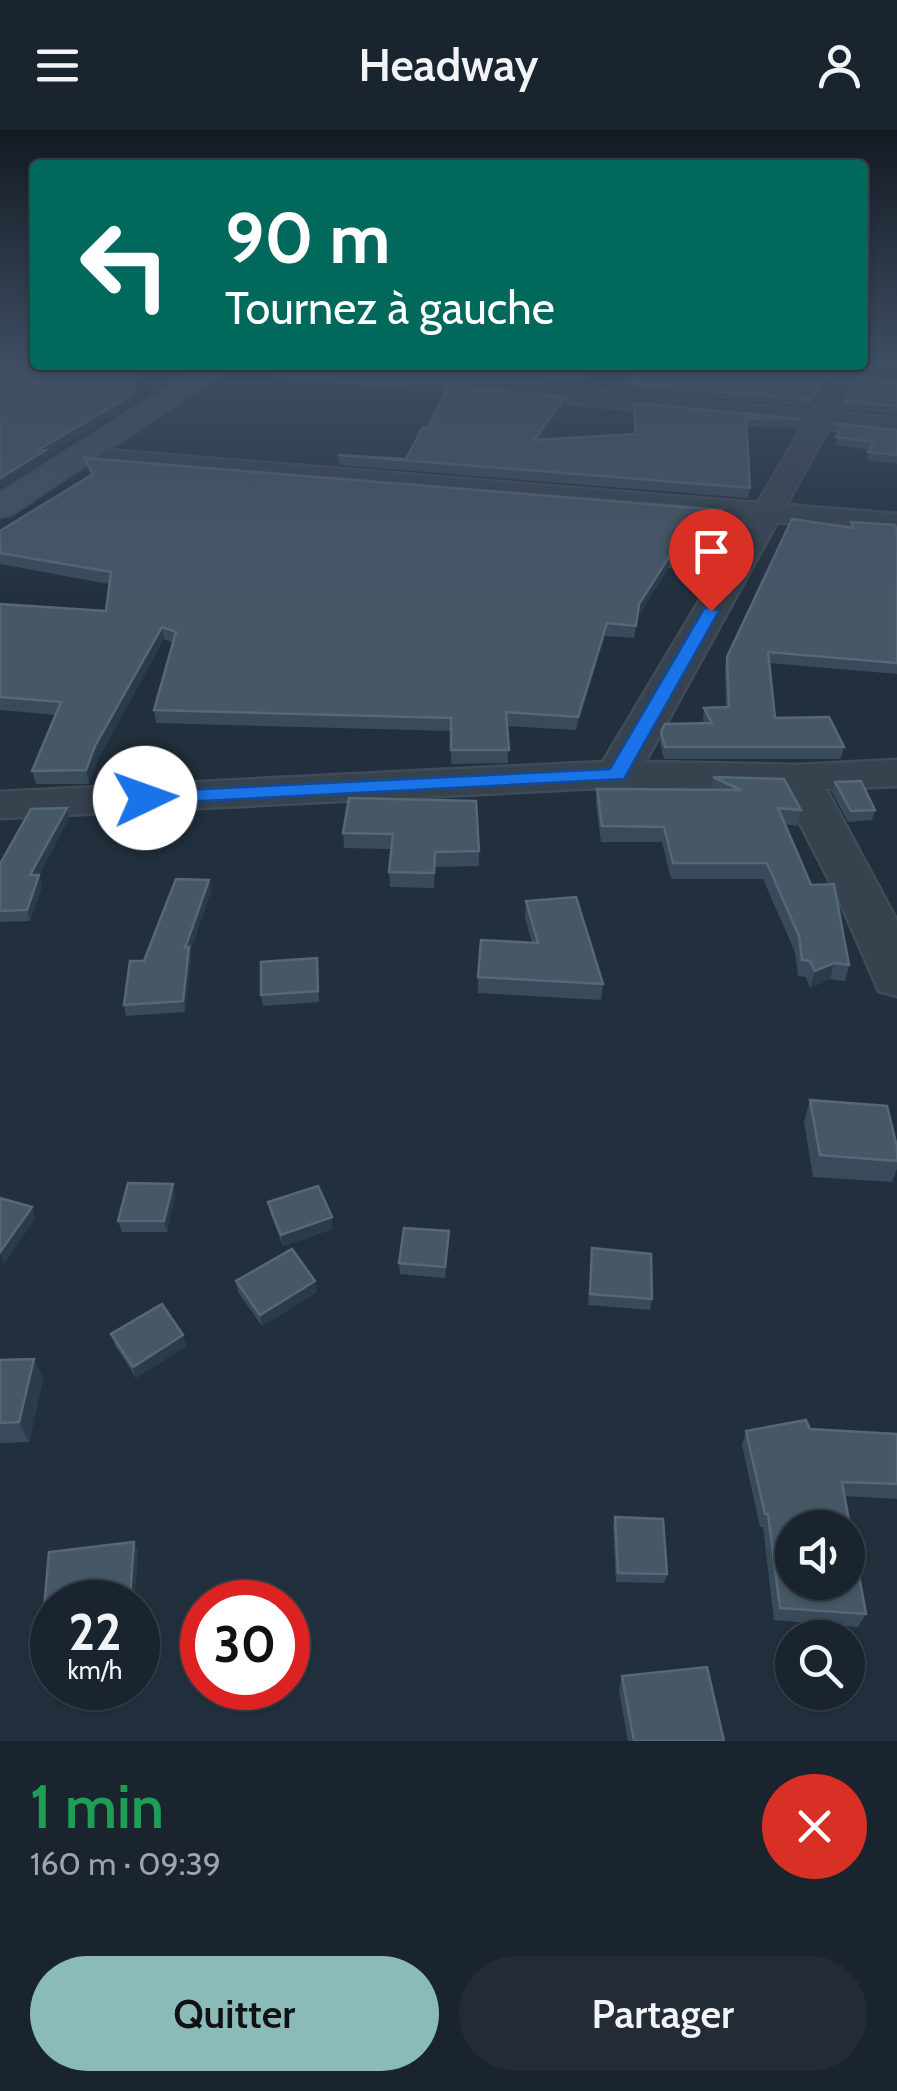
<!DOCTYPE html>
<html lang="fr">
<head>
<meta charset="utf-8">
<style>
	:root { --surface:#1a242e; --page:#232c36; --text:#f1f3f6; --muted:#9fa4aa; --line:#38414a; --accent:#8bbbb9 }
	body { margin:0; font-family:Cabin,sans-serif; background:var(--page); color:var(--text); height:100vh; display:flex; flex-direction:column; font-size:38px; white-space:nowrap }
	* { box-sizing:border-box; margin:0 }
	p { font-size:32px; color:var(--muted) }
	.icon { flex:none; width:55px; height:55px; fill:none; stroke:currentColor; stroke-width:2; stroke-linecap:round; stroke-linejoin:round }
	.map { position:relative; height:1611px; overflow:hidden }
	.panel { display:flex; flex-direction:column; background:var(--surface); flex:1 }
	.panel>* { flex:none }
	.top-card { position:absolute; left:30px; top:30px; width:838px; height:210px; border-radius:10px; box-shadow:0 2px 8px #0004,0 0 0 2px var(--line); background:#00695c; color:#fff; overflow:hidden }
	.controls { position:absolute; left:775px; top:1380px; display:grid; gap:20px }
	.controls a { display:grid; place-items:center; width:90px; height:90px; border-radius:50%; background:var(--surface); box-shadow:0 2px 8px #0004,0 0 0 2px var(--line); font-size:50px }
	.speed { position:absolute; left:30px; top:1450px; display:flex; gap:20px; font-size:50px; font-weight:700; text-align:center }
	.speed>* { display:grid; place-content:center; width:130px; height:130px; border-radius:50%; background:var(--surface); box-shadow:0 2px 8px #0004,0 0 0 2px var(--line); line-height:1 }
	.speed small { font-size:25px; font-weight:400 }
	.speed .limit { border:15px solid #d22; background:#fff; color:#111 }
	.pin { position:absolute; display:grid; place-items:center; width:85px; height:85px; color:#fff; margin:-102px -42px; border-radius:50% 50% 50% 0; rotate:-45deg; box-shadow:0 0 10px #0007 }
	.pin .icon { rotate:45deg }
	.me { position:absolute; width:110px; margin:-55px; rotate:87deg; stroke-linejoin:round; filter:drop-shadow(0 0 8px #0008) }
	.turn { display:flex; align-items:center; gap:35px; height:210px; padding:0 30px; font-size:45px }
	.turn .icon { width:130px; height:130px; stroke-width:2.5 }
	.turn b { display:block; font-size:70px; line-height:85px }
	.round { display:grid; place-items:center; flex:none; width:105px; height:105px; border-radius:52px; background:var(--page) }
	.summary { display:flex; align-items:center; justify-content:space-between; height:170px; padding:0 30px }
	h1 { font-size:60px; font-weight:600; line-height:75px; color:#1e9e55 }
	.primary-button { display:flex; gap:20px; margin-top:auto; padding:20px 30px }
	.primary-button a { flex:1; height:115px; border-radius:60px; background:var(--accent); color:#111; font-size:40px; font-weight:600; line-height:115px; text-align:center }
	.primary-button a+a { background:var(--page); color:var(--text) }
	header { display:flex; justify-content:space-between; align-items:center; height:130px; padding:0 30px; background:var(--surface); font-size:45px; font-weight:600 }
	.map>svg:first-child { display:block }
</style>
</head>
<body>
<header><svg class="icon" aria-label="menu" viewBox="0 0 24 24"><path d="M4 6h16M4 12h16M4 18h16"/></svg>Headway<svg class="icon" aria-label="person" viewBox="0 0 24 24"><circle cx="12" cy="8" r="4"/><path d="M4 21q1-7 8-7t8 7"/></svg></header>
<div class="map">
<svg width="897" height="1611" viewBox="0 0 897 1611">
	<rect width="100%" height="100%" fill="#22303e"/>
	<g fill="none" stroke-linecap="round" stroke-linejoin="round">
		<defs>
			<path id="street" d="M 266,238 L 356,238 L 813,281 L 838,238 L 861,238 L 837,283 L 897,288 L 897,304 L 829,297 L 786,375 L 897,384 L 897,402 L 777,392 L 645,632 L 798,635 L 897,630 L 897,656 L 826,659 L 897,791 L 897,866 L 879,861 L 838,767 L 783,660 L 617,657 L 0,688 L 0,662 L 603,632 L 748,390 L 81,334 L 71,332 L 67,326 L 71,320 L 81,318 L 758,373 L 804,295 L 277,245 Z"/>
			<path id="secondary" d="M 200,238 L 230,238 L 12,384 L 0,387 L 0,363 Z"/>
		</defs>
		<use href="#street" stroke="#3f4b57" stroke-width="5"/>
		<use href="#secondary" stroke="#3f4b57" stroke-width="5"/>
		<use href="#street" fill="#36424e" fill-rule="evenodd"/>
		<use href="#secondary" fill="#435161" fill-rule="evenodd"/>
	</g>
	<path fill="#394b5a" d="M 458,238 L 591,238 L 579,255 L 458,244 Z
		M 630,238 L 833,238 L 811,277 L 632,260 Z
		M 897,252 L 897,284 L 843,280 L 845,272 Z
		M 565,267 L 564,276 L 541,309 L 634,304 L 634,273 L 800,289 L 798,298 L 746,297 L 750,358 L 748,368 L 339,335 L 338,325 L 406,329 L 428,298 Z
		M 833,293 L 897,300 L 897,334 L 867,330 L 870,320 L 835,315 L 839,303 L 830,302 Z
		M 85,328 L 720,421 L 718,433 L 712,443 L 668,438 L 638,487 L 634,508 L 605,506 L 576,600 L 507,596 L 508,633 L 451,634 L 451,601 L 156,593 L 154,580 L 173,513 L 164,509 L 98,629 L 89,654 L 36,654 L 32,641 L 56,585 L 0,580 L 0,474 L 106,481 L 109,454 L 0,434 L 0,401 L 91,345 L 87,338 Z
		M 851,392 L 897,402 L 897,544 L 769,533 L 775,588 L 844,617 L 841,629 L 664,629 L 660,613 L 661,602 L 704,593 L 703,590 L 704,578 L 726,578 L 725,538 L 727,527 L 850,397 Z
		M 713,647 L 801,680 L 797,696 L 785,694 L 811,755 L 849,835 L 845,851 L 830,849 L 810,858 L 806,847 L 798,846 L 795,822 L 763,749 L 671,749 L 662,712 L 601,712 L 596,674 L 597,659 L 711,660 Z
		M 835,652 L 875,680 L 872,690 L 848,692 L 832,662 Z
		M 349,668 L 479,721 L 479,736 L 435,737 L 434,758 L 390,757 L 389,742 L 391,719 L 344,718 L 343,703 Z
		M 69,688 L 39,745 L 42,756 L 30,791 L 0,792 L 0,734 Z
		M 211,761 L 190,822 L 191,828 L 185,882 L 126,886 L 124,875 L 144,831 Z
		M 526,771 L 603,854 L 601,870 L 478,863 L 478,847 L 532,813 L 525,787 Z
		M 317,828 L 319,872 L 263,876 L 261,865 Z
		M 810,970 L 897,1017 L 897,1039 L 892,1052 L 813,1047 L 804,992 Z
		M 175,1065 L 167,1102 L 122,1102 L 118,1091 Z
		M 268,1072 L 333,1099 L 283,1116 L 270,1083 Z
		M 449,1112 L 445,1148 L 400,1144 L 399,1133 Z
		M 592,1118 L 652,1169 L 650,1180 L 588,1175 Z
		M 236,1151 L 315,1151 L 317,1162 L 262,1196 L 238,1162 Z
		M 111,1204 L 183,1205 L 186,1216 L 136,1248 L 115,1215 Z
		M 34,1229 L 43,1249 L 29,1312 L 0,1313 L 0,1230 Z
		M 810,1299 L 897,1304 L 897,1369 L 845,1366 L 866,1484 L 858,1497 L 774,1490 L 763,1397 L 760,1397 L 742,1315 L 746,1301 Z
		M 615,1387 L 667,1444 L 664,1453 L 616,1452 L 613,1397 Z
		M 134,1412 L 138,1422 L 134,1472 L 52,1472 L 52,1487 L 49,1488 L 44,1478 Z
		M 622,1546 L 724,1611 L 628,1611 L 619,1561 Z"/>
	<path fill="#2a3b4a" d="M 136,238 L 138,238 L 135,272 L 48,325 L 48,328 L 0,359 L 0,348 L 40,319 Z
		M 586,238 L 591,238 L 579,255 L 579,248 Z
		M 831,238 L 833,238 L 811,277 L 812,270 Z
		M 565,267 L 564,276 L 534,319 L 534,310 Z
		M 720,421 L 718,433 L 712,443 L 714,431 Z
		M 669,427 L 668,438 L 638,487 L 634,508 L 639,474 Z
		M 607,493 L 605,506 L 576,600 L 578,587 Z
		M 162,497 L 164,509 L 98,629 L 89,654 L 86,640 L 95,616 Z
		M 67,678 L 69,688 L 39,745 L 42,756 L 30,791 L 27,780 L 30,745 Z
		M 209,750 L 211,761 L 190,822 L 191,828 L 185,882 L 183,871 L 185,818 Z
		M 834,833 L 830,849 L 810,858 L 815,841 Z
		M 173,1054 L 175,1065 L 167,1102 L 164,1091 Z
		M 32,1077 L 36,1088 L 3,1135 L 0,1122 Z
		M 332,1087 L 333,1099 L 283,1116 L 281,1105 Z
		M 315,1151 L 317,1162 L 262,1196 L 260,1185 Z
		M 183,1205 L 186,1216 L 136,1248 L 133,1237 Z
		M 34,1229 L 43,1249 L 29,1312 L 19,1292 Z
		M 134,1412 L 138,1422 L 134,1472 L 133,1472 L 130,1466 Z"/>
	<path fill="#465766" stroke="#576776" stroke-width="2.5" fill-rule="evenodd" d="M 0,238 L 136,238 L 133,264 L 40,319 L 46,320 L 0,348 Z
		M 477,238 L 586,238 L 579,248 Z
		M 632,238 L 831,238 L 812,270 L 632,253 Z
		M 858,246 L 897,252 L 897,276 L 845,272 Z
		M 448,256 L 565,267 L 534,310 L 636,304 L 634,273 L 800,289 L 746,288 L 750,358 L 338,325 L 406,329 L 423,297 L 428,298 Z
		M 833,293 L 897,300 L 897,325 L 868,322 L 874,312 L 836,307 L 844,295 Z
		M 85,328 L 722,380 L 720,421 L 714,431 L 669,427 L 639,474 L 636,496 L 607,493 L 578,587 L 506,582 L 509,620 L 451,620 L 451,588 L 154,580 L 176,502 L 162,497 L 95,616 L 86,640 L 32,641 L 61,572 L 0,567 L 0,474 L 106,481 L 111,442 L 0,423 L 0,401 L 93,344 Z
		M 792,389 L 853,398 L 851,392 L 895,395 L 897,402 L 897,533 L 768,522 L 775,588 L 829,587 L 844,617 L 665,617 L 661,602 L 665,594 L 712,593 L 704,578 L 729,577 L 727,527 Z
		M 713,647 L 784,649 L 801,680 L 778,678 L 811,755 L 834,754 L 849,835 L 834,833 L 815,841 L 810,831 L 802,830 L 799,806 L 767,733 L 673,733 L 664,697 L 602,696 L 597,659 L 741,660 Z
		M 861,651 L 875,680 L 851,681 L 835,652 Z
		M 349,668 L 476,671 L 479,721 L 435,722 L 434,743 L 389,742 L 393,704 L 343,703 Z
		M 67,678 L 30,745 L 39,745 L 27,780 L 0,781 L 0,734 L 31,679 Z
		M 176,749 L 209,750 L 185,818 L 189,817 L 183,871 L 124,875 L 130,831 L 144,831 Z
		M 576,767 L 603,854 L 478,847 L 481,810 L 538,813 L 526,771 Z
		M 317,828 L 318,861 L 261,865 L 261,832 Z
		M 810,970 L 887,976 L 897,1017 L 897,1031 L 820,1025 Z
		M 128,1053 L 173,1054 L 164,1091 L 118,1091 Z
		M 318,1056 L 332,1087 L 281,1105 L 268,1072 Z
		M 0,1068 L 32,1077 L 0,1122 Z
		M 404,1098 L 449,1101 L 445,1137 L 399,1133 Z
		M 592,1118 L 651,1124 L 652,1169 L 590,1164 Z
		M 292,1119 L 315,1151 L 260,1185 L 236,1151 Z
		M 162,1174 L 183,1205 L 133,1237 L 111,1204 Z
		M 34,1229 L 19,1292 L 0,1293 L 0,1230 Z
		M 806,1290 L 810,1299 L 897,1304 L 897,1354 L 842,1352 L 866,1484 L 780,1478 L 768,1384 L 765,1384 L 746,1301 ZM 792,1398 L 848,1398 L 848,1452 L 792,1452 Z
		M 615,1387 L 663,1389 L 667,1444 L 618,1443 Z
		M 134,1412 L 130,1466 L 85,1472 L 52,1472 L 52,1477 L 44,1478 L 49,1422 Z
		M 707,1537 L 724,1611 L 634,1611 L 622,1546 Z"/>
	<linearGradient id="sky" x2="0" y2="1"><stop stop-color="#131a22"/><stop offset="0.51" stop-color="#3e4e63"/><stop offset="1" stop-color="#3e4e63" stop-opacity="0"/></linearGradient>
	<rect width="897" height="464" fill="url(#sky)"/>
	<path fill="#1a73e8" stroke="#114b97" stroke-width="2.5" d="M 705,477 L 719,481 L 624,649 L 145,674 L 135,668 L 145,662 L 610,639 Z"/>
</svg>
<div class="controls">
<a><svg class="icon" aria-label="sound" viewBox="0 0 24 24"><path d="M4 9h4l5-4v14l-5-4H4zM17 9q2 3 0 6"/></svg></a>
<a><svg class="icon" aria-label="search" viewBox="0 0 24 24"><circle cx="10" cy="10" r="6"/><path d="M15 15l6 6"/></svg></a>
</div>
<div class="speed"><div>22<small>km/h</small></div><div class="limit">30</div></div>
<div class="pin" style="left:711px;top:481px;background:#d93025"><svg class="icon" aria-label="arrive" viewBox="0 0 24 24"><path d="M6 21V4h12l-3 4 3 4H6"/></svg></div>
<svg class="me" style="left:145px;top:668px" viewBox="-20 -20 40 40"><circle r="19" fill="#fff"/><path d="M0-13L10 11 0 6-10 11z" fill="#1a73e8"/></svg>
<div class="top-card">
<div class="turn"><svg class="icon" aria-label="left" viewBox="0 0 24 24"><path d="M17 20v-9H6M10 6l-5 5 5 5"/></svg><div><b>90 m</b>Tournez à gauche</div></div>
</div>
</div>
<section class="panel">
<div class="summary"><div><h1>1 min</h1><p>160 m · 09:39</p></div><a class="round" style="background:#d93025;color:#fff"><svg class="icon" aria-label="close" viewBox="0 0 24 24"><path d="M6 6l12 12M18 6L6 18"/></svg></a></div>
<div class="primary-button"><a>Quitter</a><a>Partager</a></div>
</section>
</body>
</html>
